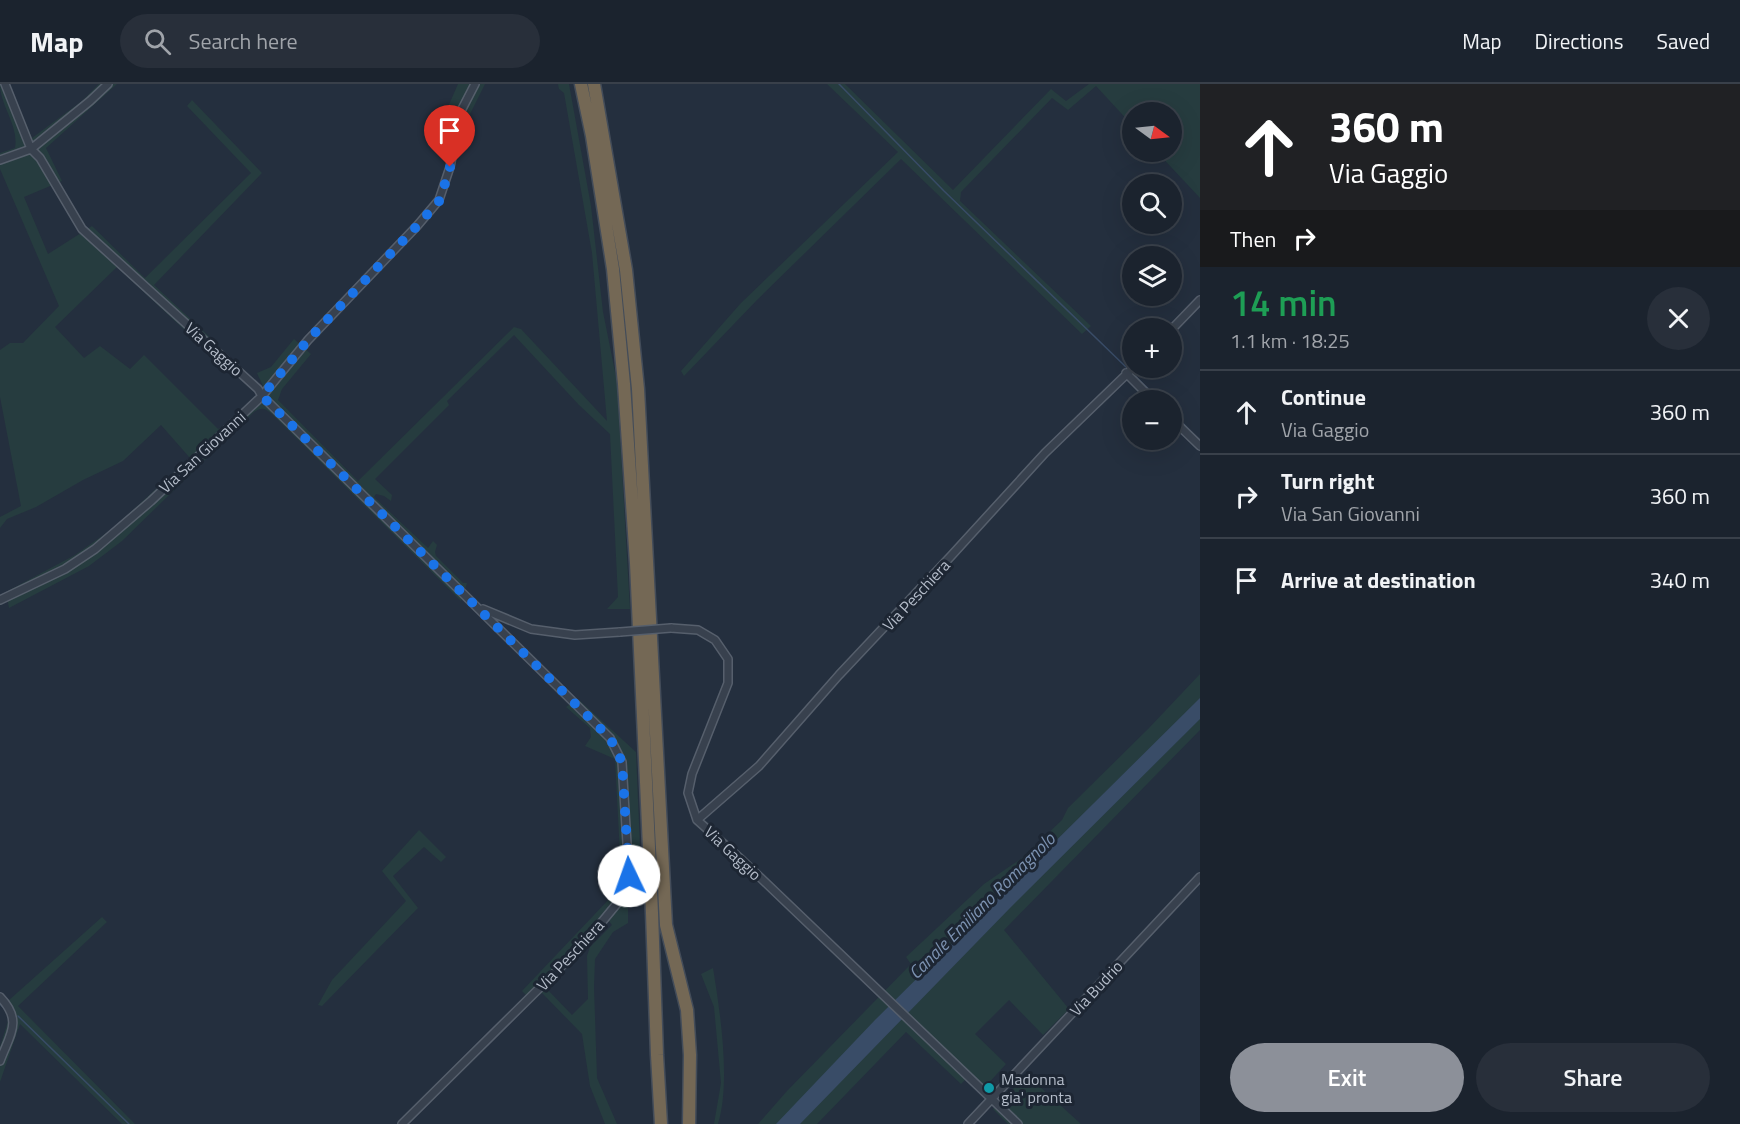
<!DOCTYPE html>
<html lang="en">
<head>
<meta charset="utf-8">
<style>
	:root { --surface:#1b232e; --page:#282f3a; --text:#f1f3f6; --muted:#a0a4aa; --line:#39404a; --accent:#8c9099 }
	body { margin:0; font-family:"Titillium Web",sans-serif; background:var(--page); color:var(--text); height:100vh; display:flex; flex-direction:column; font-size:22px; white-space:nowrap }
	* { box-sizing:border-box; margin:0 }
	p { font-size:20px; color:var(--muted) }
	.icon { flex:none; width:33px; height:33px; fill:none; stroke:currentColor; stroke-width:2; stroke-linecap:round; stroke-linejoin:round }
	.map { position:relative; flex:1; overflow:hidden }
	.sheet { display:flex; flex-direction:column; background:var(--surface); width:540px }
	.sheet>* { flex:none }
	.banner { background:#202124; color:#fff; overflow:hidden }
	.needle { width:39px; rotate:105deg }
	.controls { position:absolute; left:1122px; top:18px; display:grid; gap:12px }
	.controls a { display:grid; place-items:center; width:60px; height:60px; border-radius:50%; background:var(--surface); box-shadow:0 6px 24px #0002,0 0 0 2px var(--line); font-size:30px }
	.pin { position:absolute; display:grid; place-items:center; width:51px; height:51px; color:#fff; margin:-62px -26px; border-radius:50% 50% 50% 0; rotate:-45deg; box-shadow:0 0 6px #0007 }
	.pin .icon { rotate:45deg }
	.me { position:absolute; width:66px; margin:-33px; rotate:357deg; stroke-linejoin:round; filter:drop-shadow(0 0 4px #0008) }
	.turn { display:flex; align-items:center; gap:21px; height:126px; padding:0 30px; font-size:27px }
	.turn .icon { width:78px; height:78px; stroke-width:2.5 }
	.turn b { display:block; font-size:42px; line-height:51px }
	.then { display:flex; align-items:center; height:57px; padding:0 30px; background:#0003; gap:12px; font-size:22px }
	.round { display:grid; place-items:center; flex:none; width:63px; height:63px; border-radius:32px; background:var(--page) }
	.overview { display:flex; align-items:center; justify-content:space-between; height:102px; padding:0 30px }
	h1 { font-size:36px; font-weight:600; line-height:45px; color:#1e9e55 }
	.action { display:flex; gap:12px; margin-top:auto; padding:12px 30px }
	.action a { flex:1; height:69px; border-radius:36px; background:var(--accent); color:#fff; font-size:24px; font-weight:600; line-height:69px; text-align:center }
	.action a+a { background:var(--page); color:var(--text) }
	ul { padding:0; list-style:none }
	li { display:flex; align-items:center; gap:18px; height:84px; padding:0 30px; border-top:2px solid var(--line) }
	li div { flex:1 }
	li b { display:block; font-size:22px }
	li em { font-style:normal }
	header { display:flex; align-items:center; gap:36px; box-sizing:border-box; height:84px; padding:0 30px; background:var(--surface); border-bottom:2px solid var(--line) }
	header strong { font-size:28px }
	nav { display:flex; gap:33px; margin-inline-start:auto; font-size:21px }
	.search { width:420px; height:54px; background:var(--page); display:flex; align-items:center; gap:15px; box-sizing:border-box; padding:0 21px; border-radius:33px; color:var(--muted); font-size:22px }
	main { display:flex; flex:1; min-height:0 }
	.map>svg:first-child { display:block }
</style>
</head>
<body>
<header>
<strong>Map</strong>
<div class="search"><svg class="icon" aria-label="search" viewBox="0 0 24 24"><circle cx="10" cy="10" r="6"/><path d="M15 15l6 6"/></svg>Search here</div>
<nav><a>Map</a><a>Directions</a><a>Saved</a></nav>
</header>
<main>
<div class="map">
<svg width="1200" height="1040" viewBox="0 0 1200 1040">
	<rect width="100%" height="100%" fill="#242f3e"/>
	<path fill="#263c3f" fill-rule="evenodd" d="M 0,0 L 9,0 L 32,54 L 82,17 L 99,0 L 117,0 L 46,64 L 62,97 L 24,113 L 48,170 L 92,142 L 145,194 L 251,89 L 187,22 L 192,16 L 262,89 L 154,201 L 215,258 L 206,266 L 117,183 L 55,243 L 84,274 L 100,262 L 130,285 L 144,271 L 218,345 C 235,336 254,319 263,302 L 257,289 L 271,283 L 294,255 L 311,270 L 282,305 L 278,316 L 358,397 L 514,243 L 521,245 L 607,337 L 592,169 L 564,9 L 559,5 L 558,0 L 569,0 L 591,122 L 603,228 L 617,298 L 630,525 L 607,525 L 618,513 L 610,350 L 579,321 L 514,251 L 447,317 L 449,321 L 375,395 L 392,411 L 391,417 L 384,412 L 376,410 L 374,413 L 428,464 L 433,457 L 437,461 L 435,468 L 436,472 L 463,499 L 467,499 L 461,517 L 271,329 C 264,324 262,323 254,328 L 122,457 L 89,482 L 9,524 L 6,508 L 75,471 L 112,445 L 190,374 L 161,341 L 123,377 L 83,396 L 36,423 L 7,435 L 0,444 L 0,433 L 21,422 L 0,313 L 0,266 L 10,259 L 23,259 L 59,222 L 0,85 L 0,69 L 15,64 C 19,41 0,22 0,0 Z
		M 458,0 L 485,0 L 462,46 L 444,32 Z
		M 827,0 L 845,0 L 953,106 L 1051,5 L 1066,17 L 1089,0 L 1200,0 L 1200,114 L 1157,68 L 1172,68 L 1172,28 L 1132,28 L 1132,41 L 1096,2 L 1068,26 L 1052,14 L 961,108 L 960,117 L 1091,242 L 1082,250 L 901,75 L 757,216 L 684,292 L 681,287 L 741,219 L 898,68 Z
		M 1200,590 L 1200,646 L 1004,846 L 1069,925 L 1043,951 L 1009,916 L 975,950 L 1006,980 L 985,1003 L 971,990 L 961,1000 L 906,948 L 817,1040 L 758,1040 L 787,1007 L 911,880 L 906,873 L 984,800 L 1022,774 L 1062,736 L 1068,724 L 1149,644 Z
		M 578,615 L 636,668 L 642,810 L 628,817 L 628,839 L 613,848 L 595,875 L 594,903 L 597,994 L 617,1040 L 605,1040 L 590,1002 L 582,950 L 542,909 L 532,917 L 522,907 L 612,812 L 618,802 L 621,790 L 615,675 L 585,662 L 591,653 L 590,644 L 566,623 ZM 608,836 L 612,841 L 590,863 L 587,872 L 588,915 L 572,931 L 545,903 Z
		M 419,746 L 446,773 L 441,778 L 424,763 L 393,792 L 418,824 L 322,922 L 318,921 L 332,896 L 406,817 L 382,787 Z
		M 102,833 L 107,838 L 18,922 L 135,1040 L 122,1040 L 20,940 L 0,998 L 0,963 L 8,937 L 8,917 Z
		M 713,884 C 720,927 731,998 718,1040 L 714,1040 L 721,999 L 714,923 L 701,890 Z
		M 1027,991 L 1081,1040 L 1008,1040 L 993,1025 Z"/>
	<path fill="#394c67" d="M 1200,614 L 1200,635 L 1010,824 L 800,1040 L 776,1040 L 875,936 Z"/>
	<g fill="none" stroke-linecap="round" stroke-linejoin="round">
		<path stroke="#394c67" stroke-width="1.5" d="M 839,0 L 944,107 L 1126,283
			M 1133,290 L 1160,316
			M 1172,328 L 1200,357
			M 0,920 L 6,926
			M 18,932 L 129,1040"/>
		<defs>
			<path id="street" d="M 5,0 L 31,65 L 40,74 L 82,145 L 258,305 L 262,312 L 610,654 L 622,678 L 629,792 L 620,816 L 582,862 L 402,1040
				M 0,76 L 31,65 L 90,17 L 108,0
				M 1172,245 L 1200,216
				M 1126,289 L 1153,316
				M 1172,335 L 1200,362
				M 0,516 L 65,485 L 95,465 L 151,417 L 262,312 L 308,256 L 417,142 L 439,116 L 450,83 L 461,27 L 475,0
				M 483,525 L 531,545 L 575,551 L 620,548
				M 671,544 L 698,546 L 715,556 L 728,575 L 728,599 L 692,690 L 688,709 L 697,736 L 743,777 L 1018,1040
				M 697,736 L 759,682 L 839,591 L 951,472 L 1045,369 L 1133,284
				M 0,913 C 23,937 10,950 0,977
				M 968,1040 L 1200,793"/>
			<path id="highway" d="M 581,0 L 592,52 L 613,185 L 624,300 L 636,479 L 652,829 L 657,971 L 661,1040
				M 594,0 L 626,186 L 638,305 L 666,841 L 687,926 L 690,971 L 689,1040"/>
		</defs>
		<use href="#street" stroke="#565f6c" stroke-width="10"/>
		<use href="#highway" stroke="#434c59" stroke-width="15"/>
		<use href="#street" stroke="#38414e" stroke-width="7"/>
		<use href="#highway" stroke="#746855" stroke-width="12"/>
		<defs>
			<path id="street-bridge" d="M 620,548 L 671,544"/>
		</defs>
		<use href="#street-bridge" stroke="#565f6c" stroke-width="10" stroke-linecap="butt"/>
		<use href="#street-bridge" stroke="#38414e" stroke-width="7"/>
	</g>
	<g fill="none" stroke-linecap="round" stroke-linejoin="round">
		<path stroke="#1a73e8" stroke-width="10" stroke-dasharray="0 18" d="M 450,83 L 440,116 L 417,142 L 308,256 L 262,312 L 610,654 L 622,678 L 629,792"/>
	</g>
	<circle fill="#0f9aa8" stroke="#1d2633" stroke-width="2" cx="989" cy="1004" r="6"/>
	<g text-anchor="middle" stroke-width="6" stroke-linejoin="round" paint-order="stroke">
		<g font-size="16" fill="#b4bcc9" stroke="#1d2633">
			<text transform="translate(214 265) rotate(42)" y="6">Via Gaggio</text>
			<text transform="translate(202 368) rotate(-43)" y="6">Via San Giovanni</text>
			<text transform="translate(916 511) rotate(-47)" y="6">Via Peschiera</text>
			<text transform="translate(733 769) rotate(43)" y="6">Via Gaggio</text>
			<text transform="translate(570 871) rotate(-47)" y="6">Via Peschiera</text>
			<text transform="translate(1096 904) rotate(-47)" y="6">Via Budrio</text>
		</g>
		<g font-size="16" fill="#b4bcc9" stroke="#1d2633" text-anchor="start">
			<text x="1001" y="1001">Madonna<tspan x="1001" dy="18">gia' pronta</tspan></text>
		</g>
		<g font-size="18" font-style="italic" fill="#7c92b1" stroke="#1d2633">
			<text transform="translate(982 822) rotate(-45)" y="6">Canale Emiliano Romagnolo</text>
		</g>
	</g>
</svg>
<div class="controls">
<a><svg class="needle" viewBox="-14 -14 28 28"><path d="M0-13l5 13h-10z" fill="#e53935"/><path d="M0 13l5-13h-10z" fill="#a0a4aa"/></svg></a>
<a><svg class="icon" aria-label="search" viewBox="0 0 24 24"><circle cx="10" cy="10" r="6"/><path d="M15 15l6 6"/></svg></a>
<a><svg class="icon" aria-label="layers" viewBox="0 0 24 24"><path d="M12 4l9 5-9 5-9-5zM3 14l9 5 9-5"/></svg></a>
<a>+</a>
<a>−</a>
</div>
<div class="pin" style="left:450px;top:83px;background:#d93025"><svg class="icon" aria-label="arrive" viewBox="0 0 24 24"><path d="M6 21V4h12l-3 4 3 4H6"/></svg></div>
<svg class="me" style="left:629px;top:792px" viewBox="-20 -20 40 40"><circle r="19" fill="#fff"/><path d="M0-13L10 11 0 6-10 11z" fill="#1a73e8"/></svg>
</div>
<section class="sheet">
<div class="banner">
<div class="turn"><svg class="icon" aria-label="ahead" viewBox="0 0 24 24"><path d="M12 20V5M6 11l6-6 6 6"/></svg><div><b>360 m</b>Via Gaggio</div></div>
<div class="then">Then<svg class="icon" aria-label="right" viewBox="0 0 24 24"><path d="M7 20v-9h11M14 6l5 5-5 5"/></svg></div>
</div>
<div class="overview"><div><h1>14 min</h1><p>1.1 km · 18:25</p></div><a class="round"><svg class="icon" aria-label="close" viewBox="0 0 24 24"><path d="M6 6l12 12M18 6L6 18"/></svg></a></div>
<ul>
<li><svg class="icon" aria-label="ahead" viewBox="0 0 24 24"><path d="M12 20V5M6 11l6-6 6 6"/></svg><div><b>Continue</b><p>Via Gaggio</p></div><em>360 m</em></li>
<li><svg class="icon" aria-label="right" viewBox="0 0 24 24"><path d="M7 20v-9h11M14 6l5 5-5 5"/></svg><div><b>Turn right</b><p>Via San Giovanni</p></div><em>360 m</em></li>
<li><svg class="icon" aria-label="arrive" viewBox="0 0 24 24"><path d="M6 21V4h12l-3 4 3 4H6"/></svg><div><b>Arrive at destination</b></div><em>340 m</em></li>
</ul>
<div class="action"><a>Exit</a><a>Share</a></div>
</section>
</main>
</body>
</html>
